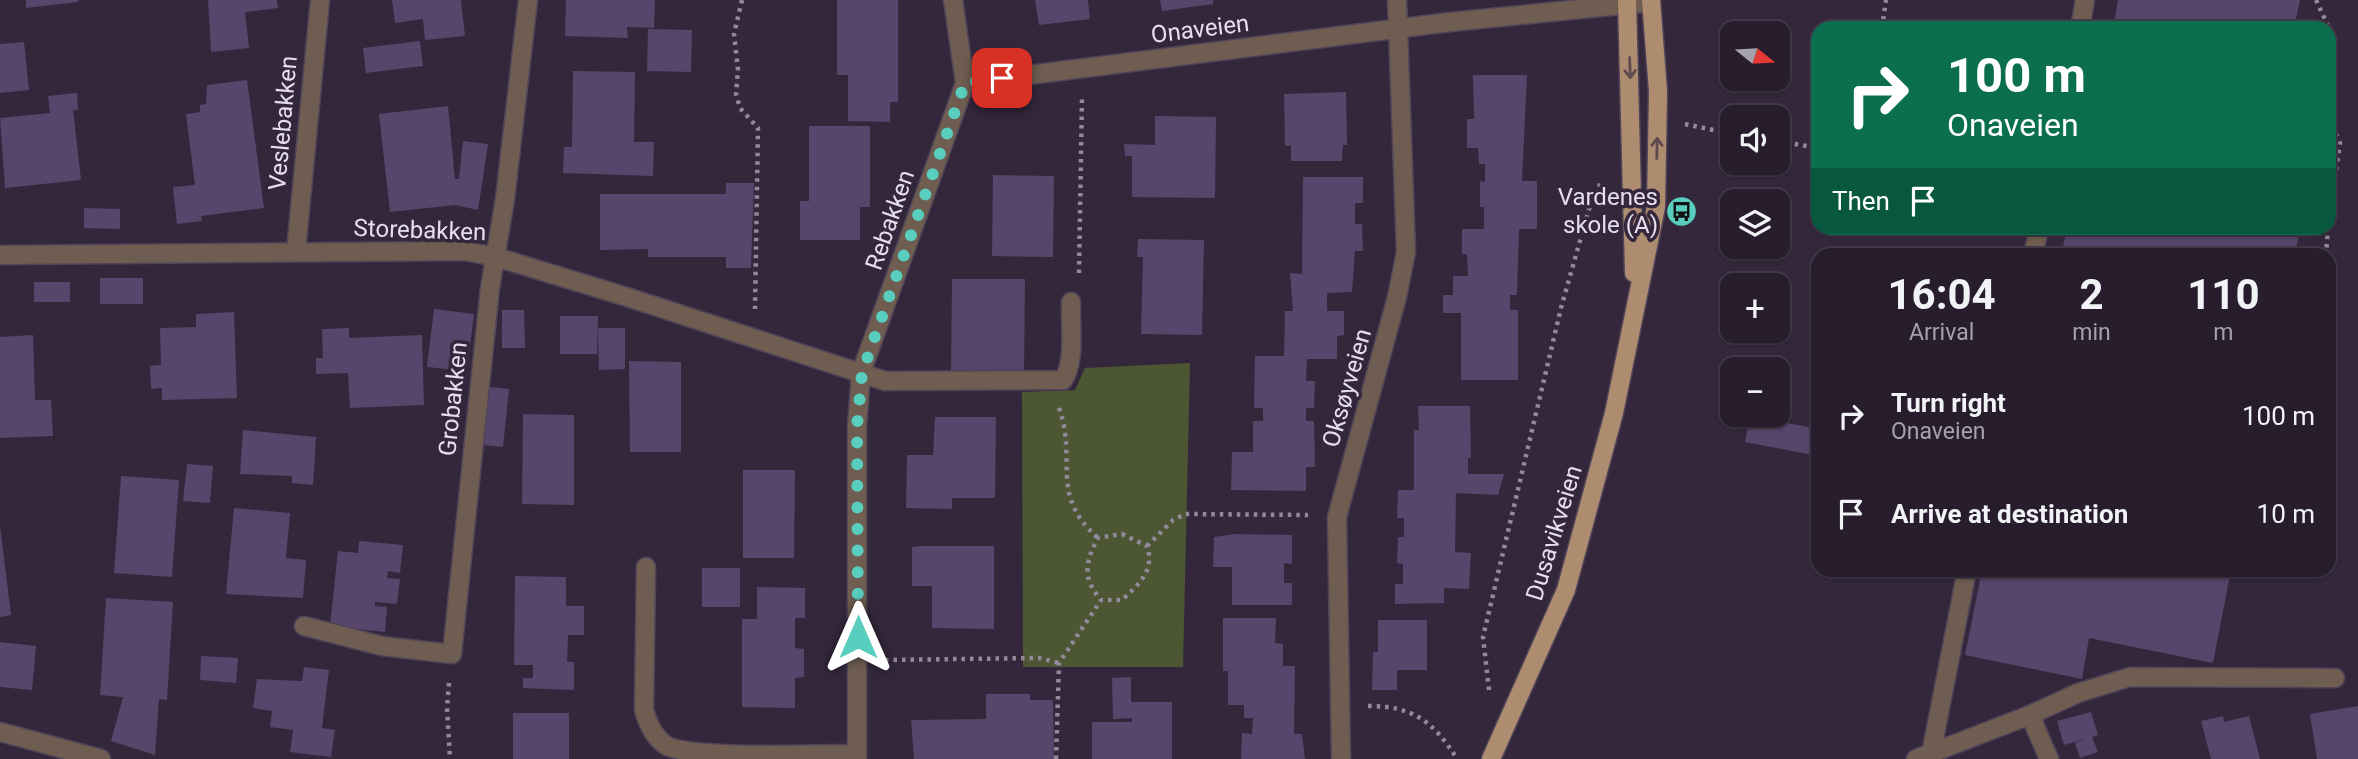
<!DOCTYPE html>
<html lang="en">
<head>
<meta charset="utf-8">
<style>
	:root { --surface:#271d2d; --page:#2f2635; --text:#f1f3f6; --muted:#a4a2aa; --line:#433b49 }
	body { margin:0; font-family:Roboto,sans-serif; background:var(--page); color:var(--text); height:100vh; display:flex; flex-direction:column; font-size:26px; white-space:nowrap }
	* { box-sizing:border-box; margin:0 }
	p { font-size:23px; color:var(--muted) }
	.icon { flex:none; width:38px; height:38px; fill:none; stroke:currentColor; stroke-width:2; stroke-linecap:round; stroke-linejoin:round }
	.map { position:relative; flex:1; overflow:hidden }
	.details { position:absolute; left:1811px; top:248px; width:525px; height:329px; display:flex; flex-direction:column; background:var(--surface); border-radius:21px; box-shadow:0 2px 5px #0004,0 0 0 2px var(--line) }
	.details>* { flex:none }
	.top-card { position:absolute; left:1811px; top:21px; width:525px; height:214px; border-radius:21px; box-shadow:0 2px 5px #0004,0 0 0 2px var(--line); background:#0b6e4f; color:#fff; overflow:hidden }
	.needle { width:46px; rotate:108deg }
	.fabs { position:absolute; left:1720px; top:21px; display:grid; gap:14px }
	.fabs a { display:grid; place-items:center; width:70px; height:70px; border-radius:14px; background:var(--surface); box-shadow:0 2px 5px #0004,0 0 0 2px var(--line); font-size:35px }
	.pin { position:absolute; display:grid; place-items:center; width:60px; height:60px; color:#fff; margin:-30px; border-radius:14px; box-shadow:0 4px 10px #0006 }
	.me { position:absolute; width:77px; margin:-38px; rotate:0deg; stroke-linejoin:round; filter:drop-shadow(0 0 5px #0008) }
	.turn { display:flex; align-items:center; gap:24px; height:147px; padding:0 21px; font-size:32px }
	.turn .icon { width:91px; height:91px; stroke-width:2.5 }
	.turn b { display:block; font-size:49px; line-height:60px }
	.then { display:flex; align-items:center; height:66px; padding:0 21px; background:#0003; gap:14px; font-size:26px }
	.eta { display:flex; justify-content:space-evenly; align-items:center; height:119px; text-align:center }
	.eta b { font-size:42px; font-weight:700; line-height:49px }
	ul { padding:0; list-style:none }
	li { display:flex; align-items:center; gap:21px; height:98px; padding:0 21px }
	li div { flex:1 }
	li b { display:block; font-size:26px }
	li em { font-style:normal }
	.map>svg:first-child { display:block }
</style>
</head>
<body>
<div class="map">
<svg width="2358" height="759" viewBox="0 0 2358 759">
	<rect width="100%" height="100%" fill="#34273c"/>
	<path fill="#4c5633" d="M 1190,363 L 1183,667 L 1023,667 L 1022,392 L 1075,390 L 1085,368 Z"/>
	<path fill="#57456c" d="M 26,0 L 78,0 L 78,2 L 26,8 Z
		M 208,0 L 277,0 L 278,8 L 245,12 L 249,48 L 211,52 Z
		M 392,0 L 461,0 L 465,36 L 425,40 L 423,19 L 395,23 Z
		M 566,0 L 655,0 L 654,28 L 627,27 L 628,38 L 565,36 Z
		M 837,0 L 898,0 L 898,102 L 890,102 L 890,122 L 848,121 L 848,75 L 837,75 Z
		M 1035,0 L 1088,0 L 1090,19 L 1039,25 Z
		M 1160,0 L 1213,0 L 1213,4 L 1162,11 Z
		M 2118,0 L 2300,0 L 2294,28 L 2159,28 L 2115,19 Z
		M 648,29 L 692,30 L 691,72 L 647,71 Z
		M 420,41 L 423,66 L 366,73 L 363,48 Z
		M 24,42 L 29,90 L 0,93 L 0,44 Z
		M 573,71 L 635,72 L 634,142 L 654,142 L 653,176 L 563,173 L 564,147 L 572,147 Z
		M 1473,75 L 1527,75 L 1522,181 L 1537,181 L 1537,229 L 1519,229 L 1517,295 L 1510,295 L 1510,310 L 1518,310 L 1518,380 L 1461,380 L 1461,313 L 1443,313 L 1443,295 L 1453,295 L 1453,276 L 1468,276 L 1467,254 L 1462,254 L 1462,229 L 1484,229 L 1484,207 L 1480,207 L 1480,181 L 1485,182 L 1485,164 L 1479,164 L 1478,148 L 1467,148 L 1467,119 L 1474,119 Z
		M 247,80 L 264,208 L 201,216 L 202,221 L 177,224 L 173,187 L 195,185 L 186,114 L 200,112 L 200,105 L 206,104 L 207,85 Z
		M 1346,92 L 1347,145 L 1343,145 L 1342,161 L 1291,161 L 1291,146 L 1285,146 L 1284,94 Z
		M 77,93 L 78,110 L 73,110 L 81,180 L 5,188 L 0,118 L 50,113 L 48,96 Z
		M 448,106 L 455,179 L 459,179 L 463,141 L 488,144 L 478,210 L 455,205 L 390,212 L 379,114 Z
		M 1155,116 L 1216,117 L 1215,198 L 1132,197 L 1132,156 L 1125,156 L 1124,144 L 1155,145 Z
		M 809,126 L 870,126 L 870,207 L 860,207 L 860,240 L 800,240 L 800,201 L 809,201 Z
		M 993,175 L 1054,176 L 1053,257 L 992,256 Z
		M 1303,177 L 1363,177 L 1363,203 L 1355,203 L 1355,224 L 1362,224 L 1363,251 L 1355,251 L 1352,292 L 1327,293 L 1327,311 L 1344,311 L 1344,335 L 1337,336 L 1337,359 L 1307,359 L 1306,381 L 1315,381 L 1314,408 L 1306,408 L 1306,421 L 1314,421 L 1315,467 L 1306,467 L 1306,491 L 1231,490 L 1232,452 L 1253,452 L 1253,421 L 1263,421 L 1263,408 L 1254,408 L 1255,356 L 1284,356 L 1285,311 L 1293,311 L 1290,273 L 1302,274 Z
		M 726,183 L 754,183 L 751,268 L 726,268 L 726,257 L 648,257 L 648,249 L 600,250 L 600,194 L 726,194 Z
		M 84,208 L 120,209 L 120,229 L 84,228 Z
		M 2067,228 L 2300,228 L 2295,256 L 2061,256 Z
		M 1138,239 L 1204,240 L 1202,335 L 1141,334 L 1143,257 L 1137,257 Z
		M 100,278 L 143,278 L 143,304 L 100,304 Z
		M 952,279 L 1025,279 L 1024,372 L 951,371 Z
		M 34,282 L 70,282 L 70,302 L 34,302 Z
		M 434,309 L 474,314 L 467,371 L 427,367 Z
		M 502,310 L 524,310 L 525,348 L 502,348 Z
		M 234,312 L 237,398 L 162,400 L 162,388 L 151,389 L 150,366 L 161,365 L 160,328 L 196,327 L 196,314 Z
		M 560,316 L 598,316 L 597,354 L 560,354 Z
		M 349,328 L 349,338 L 422,335 L 424,405 L 350,408 L 348,373 L 316,374 L 316,358 L 323,358 L 322,329 Z
		M 598,328 L 625,328 L 625,369 L 599,370 Z
		M 33,335 L 35,400 L 51,400 L 53,436 L 0,438 L 0,337 Z
		M 629,361 L 681,362 L 681,452 L 630,452 Z
		M 490,387 L 509,389 L 503,447 L 483,445 Z
		M 1418,406 L 1470,406 L 1471,458 L 1468,458 L 1468,474 L 1504,474 L 1498,495 L 1456,493 L 1455,552 L 1471,553 L 1469,589 L 1444,588 L 1444,603 L 1395,604 L 1395,584 L 1403,584 L 1403,564 L 1397,563 L 1398,537 L 1404,537 L 1404,518 L 1397,518 L 1398,490 L 1414,490 L 1414,430 L 1419,430 Z
		M 523,414 L 574,415 L 574,505 L 522,504 Z
		M 1750,416 L 1818,429 L 1818,456 L 1745,442 Z
		M 935,417 L 996,417 L 995,498 L 952,498 L 952,509 L 906,508 L 907,455 L 933,455 Z
		M 243,430 L 316,437 L 313,485 L 292,483 L 292,476 L 240,474 Z
		M 187,464 L 213,466 L 210,503 L 183,501 Z
		M 743,470 L 795,470 L 794,558 L 743,558 Z
		M 121,476 L 179,480 L 172,577 L 114,573 Z
		M 234,508 L 290,513 L 286,558 L 306,560 L 303,598 L 226,594 Z
		M 0,526 L 11,615 L 0,617 Z
		M 1235,534 L 1292,535 L 1292,564 L 1284,563 L 1284,583 L 1292,583 L 1292,605 L 1232,605 L 1232,567 L 1213,567 L 1214,537 Z
		M 359,541 L 403,545 L 400,573 L 388,571 L 387,578 L 400,579 L 397,604 L 375,602 L 375,606 L 387,607 L 385,632 L 330,626 L 338,551 L 358,553 Z
		M 921,546 L 994,546 L 994,629 L 932,628 L 932,586 L 912,586 L 912,547 Z
		M 702,568 L 740,568 L 740,607 L 702,607 Z
		M 1982,570 L 2231,570 L 2213,663 L 2089,638 L 2082,679 L 1965,655 Z
		M 515,576 L 566,577 L 566,606 L 584,606 L 584,635 L 568,635 L 567,662 L 574,662 L 574,690 L 523,688 L 523,678 L 533,678 L 533,665 L 514,665 Z
		M 757,587 L 805,588 L 805,618 L 795,618 L 795,648 L 804,649 L 804,677 L 795,678 L 795,708 L 742,707 L 742,619 L 757,619 Z
		M 106,598 L 173,602 L 167,700 L 159,699 L 155,755 L 111,741 L 123,697 L 100,695 Z
		M 1223,618 L 1276,618 L 1275,643 L 1283,644 L 1283,666 L 1295,666 L 1294,734 L 1302,734 L 1305,759 L 1241,759 L 1242,733 L 1252,734 L 1253,718 L 1244,718 L 1244,705 L 1228,705 L 1228,671 L 1223,671 Z
		M 1378,620 L 1427,620 L 1427,670 L 1397,670 L 1397,690 L 1372,690 L 1373,652 L 1378,652 Z
		M 0,642 L 36,646 L 32,690 L 0,687 Z
		M 201,656 L 238,658 L 236,683 L 200,680 Z
		M 304,667 L 329,670 L 322,728 L 335,730 L 331,757 L 290,752 L 293,730 L 270,727 L 272,711 L 253,708 L 257,679 L 302,681 Z
		M 1131,677 L 1131,702 L 1172,702 L 1172,759 L 1092,759 L 1092,722 L 1132,722 L 1132,718 L 1113,719 L 1112,678 Z
		M 986,694 L 1030,694 L 1030,700 L 1053,700 L 1054,759 L 914,759 L 911,720 L 986,719 Z
		M 2358,706 L 2358,759 L 2317,759 L 2310,714 Z
		M 2091,712 L 2098,735 L 2092,737 L 2098,752 L 2080,758 L 2075,743 L 2085,739 L 2064,745 L 2057,721 Z
		M 513,713 L 569,713 L 569,759 L 513,759 Z
		M 2223,716 L 2224,722 L 2249,716 L 2260,759 L 2211,759 L 2201,721 Z"/>
	<g fill="none" stroke-linecap="round" stroke-linejoin="round">
		<defs>
			<path id="minor" d="M 2080,28 L 2085,0
				M 965,83 L 1450,22 L 1651,2
				M 296,251 L 320,0
				M 0,255 L 465,251 L 496,257 L 627,297 L 885,381 L 1063,380 C 1076,361 1070,325 1071,302
				M 2033,256 L 2039,228
				M 646,567 L 644,710 C 648,724 654,738 667,746 C 696,759 818,754 857,754
				M 304,626 L 382,646 L 452,654 L 490,288 L 505,199 L 528,0
				M 2030,715 L 2078,693 L 2130,677 L 2335,678
				M 0,732 L 101,759
				M 1931,754 L 1967,570
				M 857,759 L 857,426 L 861,373 L 965,83 L 953,0
				M 1341,759 L 1337,517 L 1397,297 L 1406,252 L 1397,0
				M 1916,759 L 2030,715 L 2049,759"/>
			<path id="major" d="M 1627,0 L 1634,273
				M 1491,759 L 1566,590 L 1614,413 L 1656,207 L 1658,91 L 1651,0"/>
		</defs>
		<use href="#minor" stroke="#504458" stroke-width="21"/>
		<use href="#major" stroke="#504458" stroke-width="21"/>
		<path stroke="#93899a" stroke-width="4.5" stroke-dasharray="3.5 5" stroke-linecap="butt" d="M 742,0 L 734,34 L 738,70 L 736,94 L 740,108 L 758,128 L 755,309
			M 2316,0 L 2330,30 L 2329,69
			M 1882,28 L 1886,0
			M 2329,118 L 2340,143 L 2329,220
			M 1685,124 L 1732,134
			M 1778,141 L 1818,148
			M 2326,256 L 2328,228
			M 1079,273 L 1082,97
			M 1059,408 C 1078,460 1048,494 1098,538
			M 1122,534 L 1147,546 C 1155,571 1139,584 1122,600 L 1101,600 C 1082,578 1085,562 1098,538 Z
			M 1147,546 L 1173,520 L 1185,514 L 1308,515
			M 885,660 L 1039,658 L 1059,663
			M 449,683 L 447,708 L 450,759
			M 1489,690 L 1483,637 L 1561,308 L 1589,209 L 1601,182
			M 1368,706 C 1413,706 1433,721 1457,759
			M 1056,759 L 1059,663 L 1101,600"/>
		<use href="#minor" stroke="#6e5d50" stroke-width="18"/>
		<use href="#major" stroke="#ae8c70" stroke-width="18"/>
	</g>
	<defs><path id="oneway-shaft" d="M-6 0H5M1.5-3L5.5 0L1.5 3" fill="none" stroke-width="1.6" stroke-linecap="round" stroke-linejoin="round" transform="scale(1.75)"/></defs>
	<g stroke="#5f4a4e">
		<use href="#oneway-shaft" transform="translate(1630 68) rotate(88)"/>
		<use href="#oneway-shaft" transform="translate(1657 148) rotate(-89)"/>
	</g>
	<g fill="none" stroke-linecap="round" stroke-linejoin="round">
		<path stroke="#59cebe" stroke-width="12" stroke-dasharray="0 21.6" d="M 858,637 L 857,426 L 862,373 L 965,83 L 1002,78"/>
	</g>
	<defs>
		<symbol id="bus-disc" viewBox="-11 -11 22 22"><circle r="9.5" fill="#59cebe" stroke="#34273c"/><path d="M-5-6H5V4H4V6H2V4H-2V6H-4V4H-5ZM-3.5-4V0h7V-4ZM-3.5 1.2v1.5H-2V1.2ZM2 1.2v1.5H3.5V1.2Z" fill="#111"/></symbol>
	</defs>
	<g fill-rule="evenodd">
		<use href="#bus-disc" x="1664" y="194" width="35" height="35"/>
	</g>
	<g text-anchor="middle" stroke-width="7" stroke-linejoin="round" paint-order="stroke">
		<g font-size="24" fill="#e6deec" stroke="#34273c">
			<text transform="translate(1200 29) rotate(-7)" y="8">Onaveien</text>
			<text transform="translate(283 123) rotate(-85)" y="8">Veslebakken</text>
			<text transform="translate(890 220) rotate(-71)" y="8">Rebakken</text>
			<text transform="translate(420 230) rotate(2)" y="8">Storebakken</text>
			<text transform="translate(1347 388) rotate(-74)" y="8">Oksøyveien</text>
			<text transform="translate(453 399) rotate(-84)" y="8">Grobakken</text>
			<text transform="translate(1554 533) rotate(-73)" y="8">Dusavikveien</text>
		</g>
		<g font-size="24" fill="#e6deec" stroke="#34273c" text-anchor="end">
			<text x="1658" y="205">Vardenes<tspan x="1658" dy="28">skole (A)</tspan></text>
		</g>
	</g>
</svg>
<div class="fabs">
<a><svg class="needle" viewBox="-14 -14 28 28"><path d="M0-13l5 13h-10z" fill="#e53935"/><path d="M0 13l5-13h-10z" fill="#a4a2aa"/></svg></a>
<a><svg class="icon" aria-label="sound" viewBox="0 0 24 24"><path d="M4 9h4l5-4v14l-5-4H4zM17 9q2 3 0 6"/></svg></a>
<a><svg class="icon" aria-label="layers" viewBox="0 0 24 24"><path d="M12 4l9 5-9 5-9-5zM3 14l9 5 9-5"/></svg></a>
<a>+</a>
<a>−</a>
</div>
<div class="pin" style="left:1002px;top:78px;background:#d93025"><svg class="icon" aria-label="arrive" viewBox="0 0 24 24"><path d="M6 21V4h12l-3 4 3 4H6"/></svg></div>
<svg class="me" style="left:858px;top:637px" viewBox="-20 -20 40 40"><path d="M0-17L14 15 0 8-14 15z" fill="#59cebe" stroke="#fff" stroke-width="4"/></svg>
<div class="top-card">
<div class="turn"><svg class="icon" aria-label="right" viewBox="0 0 24 24"><path d="M7 20v-9h11M14 6l5 5-5 5"/></svg><div><b>100 m</b>Onaveien</div></div>
<div class="then">Then<svg class="icon" aria-label="arrive" viewBox="0 0 24 24"><path d="M6 21V4h12l-3 4 3 4H6"/></svg></div>
</div>
<section class="details">
<div class="eta">
<div><b>16:04</b><p>Arrival</p></div>
<div><b>2</b><p>min</p></div>
<div><b>110</b><p>m</p></div>
</div>
<ul>
<li><svg class="icon" aria-label="right" viewBox="0 0 24 24"><path d="M7 20v-9h11M14 6l5 5-5 5"/></svg><div><b>Turn right</b><p>Onaveien</p></div><em>100 m</em></li>
<li><svg class="icon" aria-label="arrive" viewBox="0 0 24 24"><path d="M6 21V4h12l-3 4 3 4H6"/></svg><div><b>Arrive at destination</b></div><em>10 m</em></li>
</ul>
</section>
</div>
</body>
</html>
